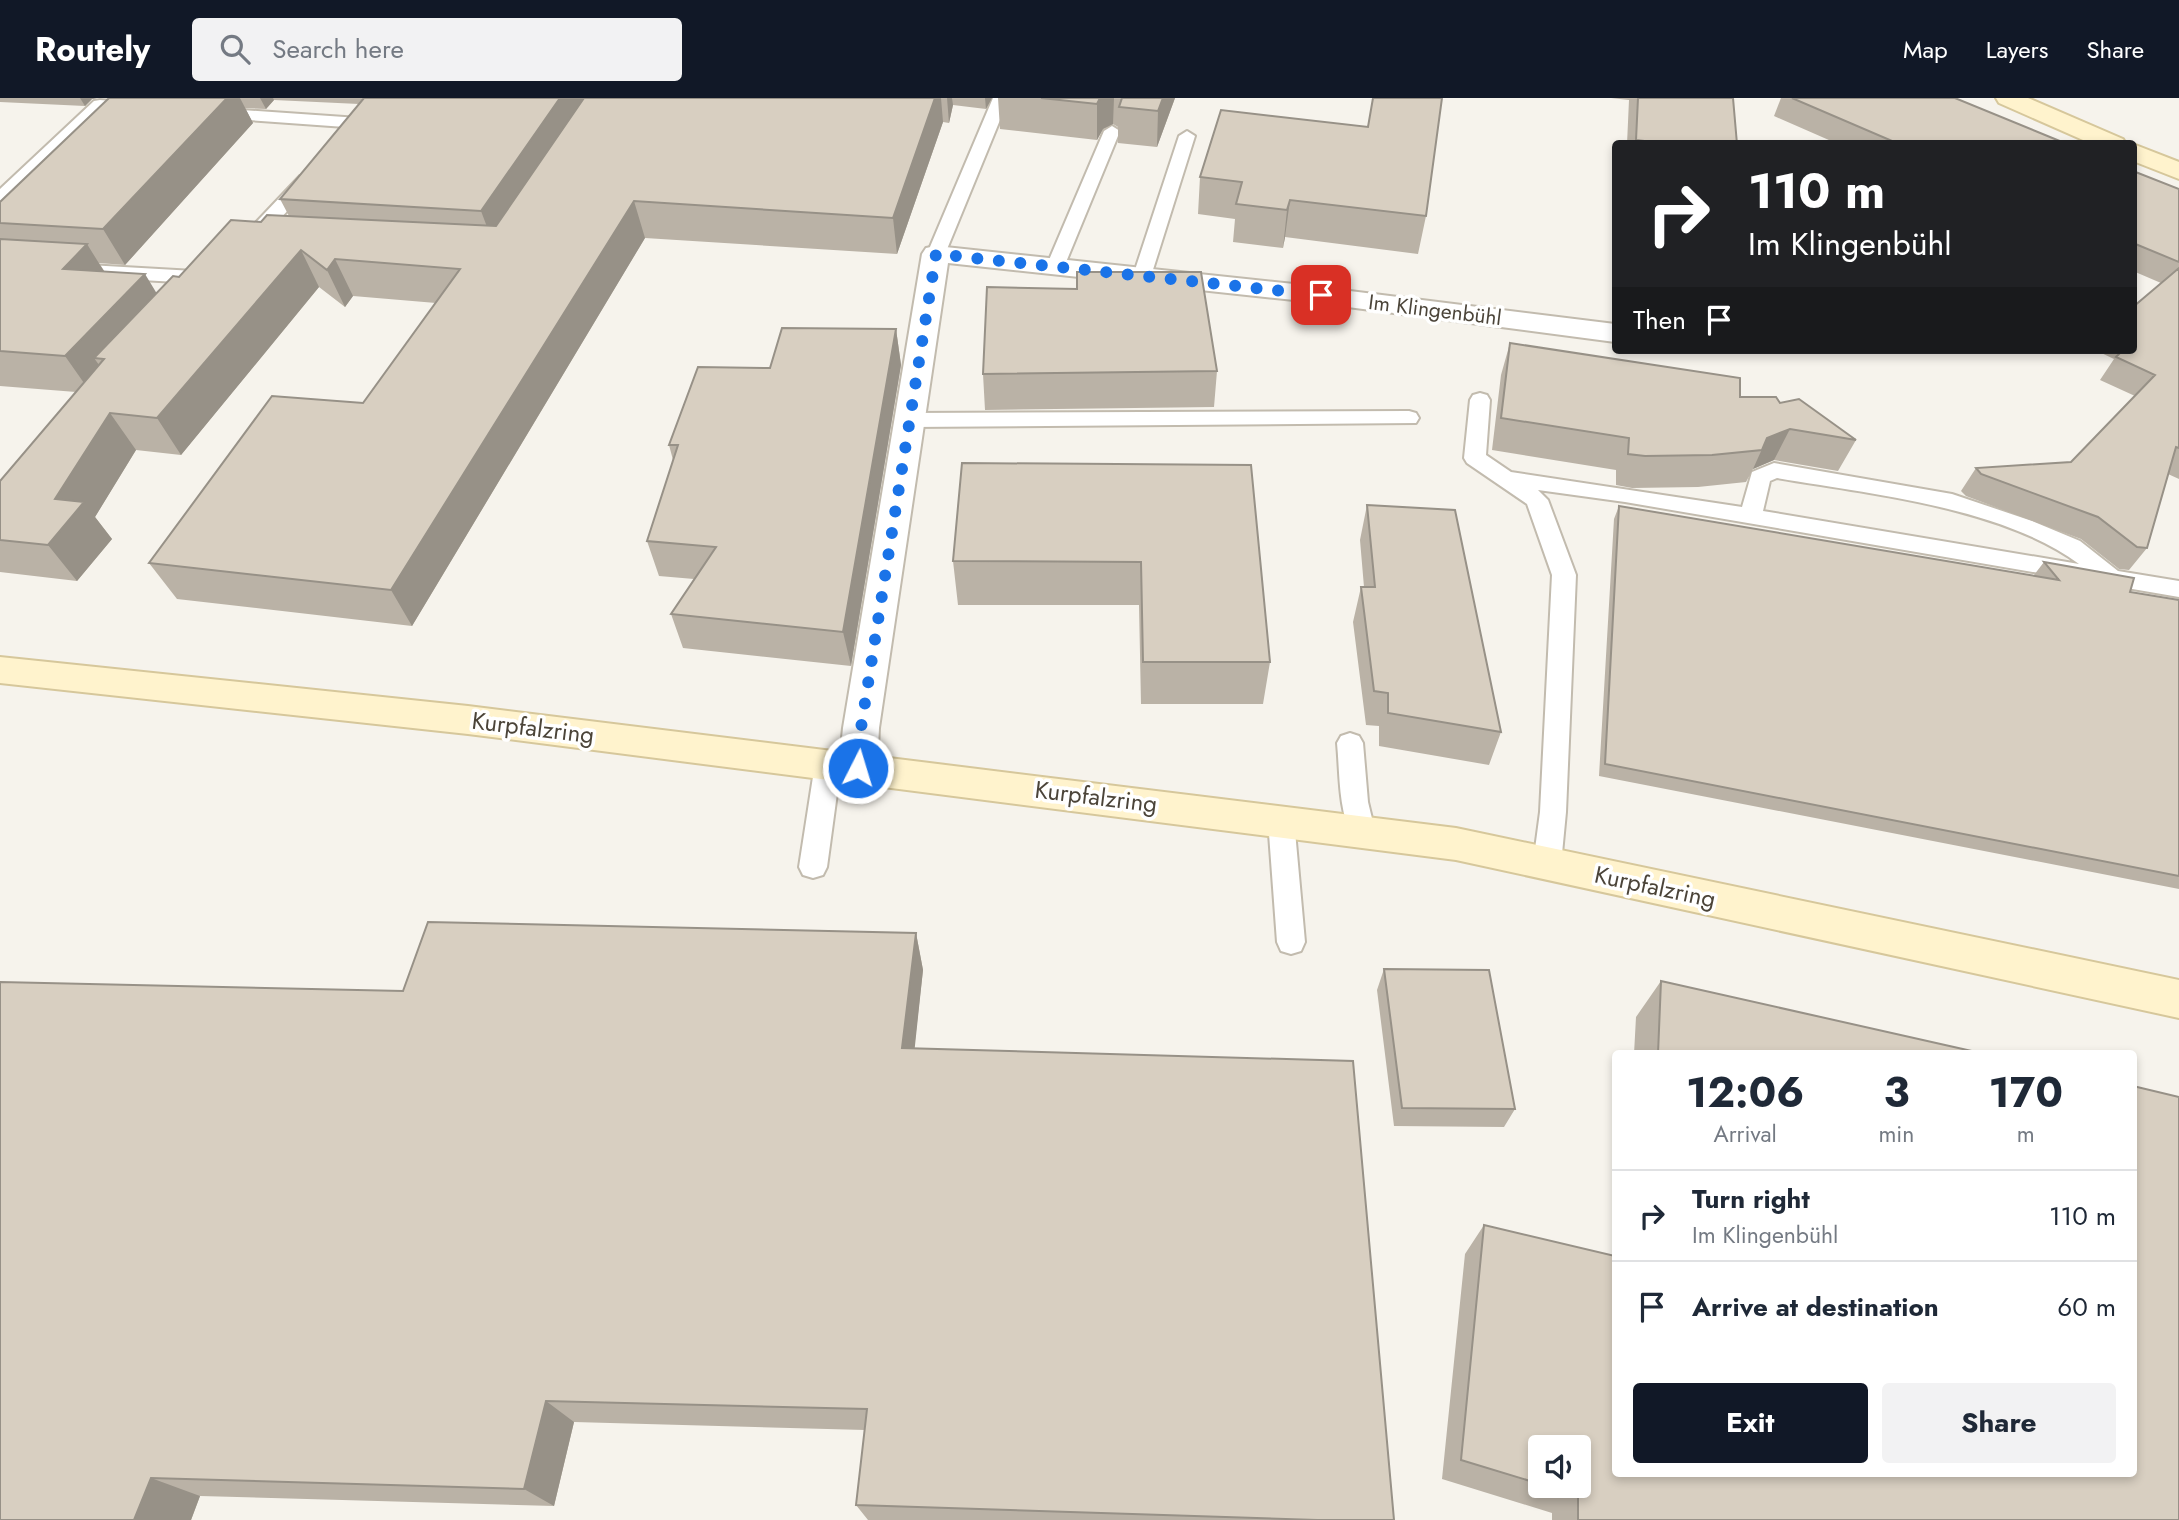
<!DOCTYPE html>
<html lang="en">
<head>
<meta charset="utf-8">
<style>
	:root { --surface:#fff; --page:#f2f2f3; --text:#1f2937; --muted:#747a83; --line:#e0e1e3; --accent:#111827 }
	body { margin:0; font-family:Jost,sans-serif; background:var(--page); color:var(--text); height:100vh; display:flex; flex-direction:column; font-size:26px; white-space:nowrap }
	* { box-sizing:border-box; margin:0 }
	p { font-size:23px; color:var(--muted) }
	.icon { flex:none; width:38px; height:38px; fill:none; stroke:currentColor; stroke-width:2; stroke-linecap:round; stroke-linejoin:round }
	.map { position:relative; flex:1; overflow:hidden }
	.sheet { position:absolute; left:1612px; top:952px; width:525px; height:427px; display:flex; flex-direction:column; background:var(--surface); border-radius:7px; box-shadow:0 4px 10px #0003 }
	.sheet>* { flex:none }
	.hud { position:absolute; left:1612px; top:42px; width:525px; height:214px; border-radius:7px; box-shadow:0 4px 10px #0003; background:#202124; color:#fff; overflow:hidden }
	.buttons { position:absolute; left:1528px; top:1337px; display:grid; gap:14px }
	.buttons a { display:grid; place-items:center; width:63px; height:63px; border-radius:7px; background:var(--surface); box-shadow:0 4px 10px #0003; font-size:35px }
	.pin { position:absolute; display:grid; place-items:center; width:60px; height:60px; color:#fff; margin:-30px; border-radius:14px; box-shadow:0 4px 10px #0006 }
	.me { position:absolute; width:77px; margin:-38px; rotate:5deg; stroke-linejoin:round; filter:drop-shadow(0 0 5px #0008) }
	.turn { display:flex; align-items:center; gap:24px; height:147px; padding:0 21px; font-size:32px }
	.turn .icon { width:91px; height:91px; stroke-width:2.5 }
	.turn b { display:block; font-size:49px; line-height:60px }
	.then { display:flex; align-items:center; height:66px; padding:0 21px; background:#0003; gap:14px; font-size:26px }
	.eta { display:flex; justify-content:space-evenly; align-items:center; height:119px; text-align:center }
	.eta b { font-size:42px; font-weight:700; line-height:49px }
	.action { display:flex; gap:14px; margin-top:auto; padding:14px 21px }
	.action a { flex:1; height:80px; border-radius:7px; background:var(--accent); color:#fff; font-size:28px; font-weight:700; line-height:80px; text-align:center }
	.action a+a { background:var(--page); color:var(--text) }
	ul { padding:0; list-style:none }
	li { display:flex; align-items:center; gap:21px; height:91px; padding:0 21px; border-top:2px solid var(--line) }
	li div { flex:1 }
	li b { display:block; font-size:26px }
	li em { font-style:normal }
	header { display:flex; align-items:center; gap:42px; box-sizing:border-box; height:98px; padding:0 35px; background:var(--accent); color:#fff }
	header strong { font-size:33px }
	nav { display:flex; gap:38px; margin-inline-start:auto; font-size:24px }
	.search { width:490px; height:63px; background:var(--page); display:flex; align-items:center; gap:18px; box-sizing:border-box; padding:0 24px; border-radius:7px; color:var(--muted); font-size:26px }
	.map>svg:first-child { display:block }
</style>
</head>
<body>
<header>
<strong>Routely</strong>
<div class="search"><svg class="icon" aria-label="search" viewBox="0 0 24 24"><circle cx="10" cy="10" r="6"/><path d="M15 15l6 6"/></svg>Search here</div>
<nav><a>Map</a><a>Layers</a><a>Share</a></nav>
</header>
<div class="map">
<svg width="2179" height="1422" viewBox="0 0 2179 1422">
	<rect width="100%" height="100%" fill="#f6f3ec"/>
	<g fill="none" stroke-linecap="round" stroke-linejoin="round">
		<defs>
			<path id="lane" d="M 993,0 L 1009,0 L 945,156 L 943,160 L 929,160 L 927,156 Z
				M 100,2 L 136,5 L 144,10 L 136,15 L 104,12 L 6,105 L 0,106 L 0,91 L 94,3 Z
				M 213,10 L 359,20 L 367,25 L 359,30 L 207,19 L 205,15 L 207,11 Z
				M 1112,28 L 1120,33 L 1064,169 L 1055,175 L 1048,173 L 1046,169 L 1104,33 Z
				M 1187,33 L 1195,38 L 1151,178 L 1149,182 L 1135,182 L 1133,178 L 1179,38 Z
				M 306,77 L 312,78 L 315,82 L 312,86 L 256,147 L 242,147 L 240,143 L 242,139 L 300,78 Z
				M 0,162 L 212,174 L 221,180 L 212,186 L 0,174 Z
				M 1480,295 L 1487,297 L 1490,302 L 1486,357 L 1511,374 L 1742,409 L 1752,374 L 1774,365 L 1952,396 L 2032,423 L 2080,443 L 2118,473 L 2179,483 L 2179,499 L 1625,404 L 1538,392 L 1548,402 L 1576,477 L 1566,714 L 1561,766 L 1557,774 L 1547,777 L 1537,774 L 1533,766 L 1540,714 L 1552,477 L 1527,406 L 1467,365 L 1464,360 L 1470,302 L 1473,297 ZM 1777,380 C 1870,396 2002,409 2079,466 L 1763,413 L 1770,383 Z
				M 1409,313 L 1416,315 L 1419,320 L 1416,325 L 910,329 L 903,327 L 900,322 L 903,317 L 910,315 Z
				M 1350,635 L 1359,638 L 1363,645 L 1368,704 L 1375,733 L 1371,741 L 1362,744 L 1353,741 C 1338,712 1340,676 1337,645 L 1341,638 Z
				M 828,656 L 837,659 L 841,666 L 827,769 L 823,777 L 813,780 L 803,777 L 799,769 L 815,666 L 819,659 Z
				M 1281,711 L 1290,714 L 1294,722 L 1305,844 L 1301,853 L 1291,856 L 1281,853 L 1277,844 L 1268,722 L 1272,714 Z"/>
			<path id="street" d="M 936,148 L 1294,186 L 1615,226 L 1615,244 L 1294,202 L 948,165 L 879,630 L 877,670 L 871,681 L 858,685 L 845,681 L 839,670 L 843,630 L 922,156 L 926,150 Z"/>
			<path id="secondary" d="M 1996,0 L 2028,0 L 2123,41 L 2126,46 L 2092,46 L 1999,5 Z
				M 2133,46 L 2179,64 L 2179,81 L 2133,63 Z
				M 0,559 L 468,608 L 1456,730 L 2179,882 L 2179,920 L 1456,762 L 468,636 L 0,585 Z"/>
		</defs>
		<use href="#lane" stroke="#c2bbae" stroke-width="4"/>
		<use href="#street" stroke="#c2bbae" stroke-width="4"/>
		<use href="#secondary" stroke="#d6c79b" stroke-width="4"/>
		<use href="#lane" fill="#fff" fill-rule="evenodd"/>
		<use href="#street" fill="#fff" fill-rule="evenodd"/>
		<use href="#secondary" fill="#fff3cd" fill-rule="evenodd"/>
	</g>
	<path fill="#bab2a6" fill-rule="evenodd" d="M 0,0 L 97,0 L 92,1 L 85,8 L 0,4 Z
		M 109,0 L 992,0 L 986,11 L 953,7 L 949,25 L 943,24 L 897,156 L 645,140 L 412,528 L 177,501 L 149,465 L 363,305 L 436,205 L 353,198 L 345,209 L 319,189 L 181,357 L 136,352 L 95,419 L 112,441 L 77,483 L 0,474 L 0,383 L 76,294 L 0,288 L 0,104 ZM 274,2 L 359,6 L 280,101 L 289,118 L 261,124 L 156,195 L 105,174 L 99,165 L 125,167 L 253,25 L 245,10 L 266,11 Z
		M 998,0 L 1175,0 L 1157,49 L 1118,45 L 1118,29 L 1113,26 L 1103,31 L 1097,42 L 1000,31 Z
		M 1611,0 L 1733,0 L 1737,46 L 1627,46 L 1629,2 Z
		M 1781,0 L 1955,0 L 2067,46 L 1838,46 L 1774,18 Z
		M 1221,12 L 1426,118 L 1418,156 L 1285,139 L 1283,150 L 1233,144 L 1235,121 L 1198,116 L 1200,79 Z
		M 2133,73 L 2179,91 L 2179,381 L 2168,376 L 2147,450 L 2129,472 L 2119,471 L 2081,441 L 1966,398 L 1961,393 L 1976,370 L 2071,364 L 2135,298 L 2100,282 L 2114,261 L 2095,252 L 2133,252 L 2133,209 L 2161,185 L 2133,173 Z
		M 896,231 L 901,267 L 851,568 L 683,550 L 671,516 L 694,481 L 659,478 L 647,443 L 673,362 L 669,347 L 770,270 Z
		M 1510,245 L 1740,299 L 1780,305 L 1856,342 L 1838,373 L 1774,362 L 1753,371 L 1746,384 L 1698,389 L 1632,390 L 1616,387 L 1616,372 L 1492,352 L 1501,277 Z
		M 1217,273 L 1214,309 L 985,312 L 983,276 Z
		M 1251,367 L 1270,564 L 1263,606 L 1141,606 L 1139,507 L 958,507 L 953,463 Z
		M 1367,407 L 1501,634 L 1489,667 L 1379,648 L 1379,628 L 1366,627 L 1353,524 L 1361,489 L 1364,489 L 1360,442 Z
		M 1619,408 L 2035,478 L 2034,477 L 2044,464 L 2130,494 L 2179,502 L 2179,791 L 1599,678 L 1614,421 Z
		M 916,835 L 923,872 L 914,951 L 1394,1422 L 868,1422 L 856,1407 L 865,1332 L 574,1324 L 554,1408 L 200,1398 L 191,1422 L 0,1422 L 403,893 Z
		M 1384,871 L 1515,1011 L 1504,1029 L 1394,1028 L 1377,892 Z
		M 1661,883 L 1985,956 L 1634,956 L 1636,919 Z
		M 1484,1127 L 1615,1376 L 2179,1422 L 1552,1422 L 1552,1415 L 1442,1381 L 1465,1156 ZM 1540,1349 L 1578,1388 L 1540,1388 Z"/>
	<path fill="#979187" d="M 80,0 L 97,0 L 92,1 L 85,8 Z
		M 227,0 L 240,0 L 253,25 L 125,167 L 103,131 Z
		M 260,0 L 273,0 L 274,2 L 266,11 Z
		M 560,0 L 596,0 L 495,150 L 481,113 Z
		M 935,0 L 941,0 L 943,24 L 897,156 L 893,120 Z
		M 947,0 L 952,0 L 953,7 L 949,25 Z
		M 985,0 L 992,0 L 986,11 Z
		M 1100,0 L 1114,0 L 1113,26 L 1103,31 L 1097,42 L 1097,6 Z
		M 1163,0 L 1175,0 L 1157,49 L 1158,13 Z
		M 1290,102 L 1285,139 L 1283,150 L 1287,112 Z
		M 634,103 L 645,140 L 412,528 L 391,492 Z
		M 87,146 L 110,183 L 63,171 Z
		M 301,152 L 319,189 L 181,357 L 157,320 Z
		M 335,161 L 353,198 L 345,209 L 327,172 Z
		M 145,176 L 168,214 L 104,261 L 94,260 L 107,278 L 91,295 L 65,258 Z
		M 896,231 L 901,267 L 851,568 L 843,534 Z
		M 110,315 L 136,352 L 95,419 L 112,441 L 77,483 L 48,447 L 55,401 Z
		M 1790,331 L 1774,362 L 1753,371 L 1767,340 Z
		M 916,835 L 923,872 L 911,985 L 902,950 Z
		M 546,1303 L 574,1324 L 554,1408 L 524,1391 Z
		M 151,1380 L 200,1398 L 191,1422 L 134,1422 Z"/>
	<path fill="#d8cfc1" stroke="#979187" stroke-width="2" d="M 109,0 L 227,0 L 103,131 L 0,125 L 0,104 Z
		M 364,0 L 560,0 L 481,113 L 280,101 Z
		M 584,0 L 935,0 L 893,120 L 634,103 L 391,492 L 149,465 L 272,298 L 363,305 L 460,171 L 335,161 L 327,172 L 301,152 L 157,320 L 110,315 L 55,401 L 84,404 L 48,447 L 0,442 L 0,383 L 104,261 L 94,260 L 173,178 L 179,179 L 231,122 L 261,124 L 267,117 L 496,128 Z
		M 1041,0 L 1100,0 L 1097,6 Z
		M 1122,0 L 1163,0 L 1158,13 L 1119,9 Z
		M 1373,0 L 1442,0 L 1426,118 L 1290,102 L 1287,112 L 1236,106 L 1242,84 L 1200,79 L 1221,12 L 1368,29 Z
		M 1638,0 L 1733,0 L 1737,46 L 1670,46 L 1636,42 Z
		M 1792,0 L 1955,0 L 2067,46 L 1899,46 Z
		M 2133,73 L 2179,91 L 2179,164 L 2133,145 Z
		M 0,141 L 87,146 L 63,171 L 145,176 L 65,258 L 0,253 Z
		M 2179,170 L 2179,350 L 2176,349 L 2147,450 L 2137,449 L 2098,419 L 1981,376 L 1976,370 L 2071,364 L 2155,277 L 2116,259 L 2123,252 L 2133,252 L 2133,243 L 2135,241 L 2133,240 L 2133,209 Z
		M 1077,174 L 1201,174 L 1217,273 L 983,276 L 987,189 L 1077,191 Z
		M 782,230 L 896,231 L 843,534 L 671,516 L 716,449 L 647,443 L 678,347 L 669,347 L 698,269 L 770,270 Z
		M 1510,245 L 1740,280 L 1740,299 L 1776,299 L 1780,305 L 1799,301 L 1856,342 L 1790,331 L 1767,340 L 1762,352 L 1712,357 L 1645,358 L 1628,356 L 1629,340 L 1501,320 Z
		M 962,365 L 1251,367 L 1270,564 L 1143,564 L 1141,464 L 953,463 Z
		M 1367,407 L 1455,412 L 1501,634 L 1388,615 L 1388,595 L 1374,593 L 1361,489 L 1375,489 Z
		M 1619,408 L 2059,482 L 2044,464 L 2134,480 L 2130,494 L 2179,502 L 2179,778 L 1605,666 Z
		M 428,824 L 916,835 L 902,950 L 1353,963 L 1394,1422 L 1317,1422 L 856,1407 L 867,1311 L 546,1303 L 524,1391 L 151,1380 L 134,1422 L 0,1422 L 0,884 L 403,893 Z
		M 1384,871 L 1489,872 L 1515,1011 L 1402,1010 Z
		M 1661,883 L 1985,956 L 1658,956 Z
		M 2133,988 L 2179,999 L 2179,1422 L 1578,1422 L 1578,1398 L 1546,1388 L 1578,1388 L 1578,1349 L 1540,1349 L 1540,1386 L 1461,1362 L 1484,1127 L 1615,1158 L 1615,1376 L 2133,1376 Z"/>
	<g fill="none" stroke-linecap="round" stroke-linejoin="round">
		<path stroke="#1a73e8" stroke-width="12" stroke-dasharray="0 21.6" d="M 858,670 L 861,630 L 936,156 L 1321,197"/>
	</g>
	<g text-anchor="middle" stroke-width="7" stroke-linejoin="round" paint-order="stroke">
		<g font-size="21" fill="#4b4439" stroke="#fff">
			<text transform="translate(1435 212) rotate(7)" y="7">Im Klingenbühl</text>
		</g>
		<g font-size="24" fill="#4b4439" stroke="#fff">
			<text transform="translate(533 630) rotate(7)" y="8">Kurpfalzring</text>
			<text transform="translate(1096 699) rotate(7)" y="8">Kurpfalzring</text>
			<text transform="translate(1655 789) rotate(12)" y="8">Kurpfalzring</text>
		</g>
	</g>
</svg>
<div class="buttons">
<a><svg class="icon" aria-label="sound" viewBox="0 0 24 24"><path d="M4 9h4l5-4v14l-5-4H4zM17 9q2 3 0 6"/></svg></a>
</div>
<div class="pin" style="left:1321px;top:197px;background:#d93025"><svg class="icon" aria-label="arrive" viewBox="0 0 24 24"><path d="M6 21V4h12l-3 4 3 4H6"/></svg></div>
<svg class="me" style="left:858px;top:670px" viewBox="-20 -20 40 40"><circle r="17" fill="#1a73e8" stroke="#fff" stroke-width="3"/><path d="M0-11L8 9 0 5-8 9z" fill="#fff"/></svg>
<div class="hud">
<div class="turn"><svg class="icon" aria-label="right" viewBox="0 0 24 24"><path d="M7 20v-9h11M14 6l5 5-5 5"/></svg><div><b>110 m</b>Im Klingenbühl</div></div>
<div class="then">Then<svg class="icon" aria-label="arrive" viewBox="0 0 24 24"><path d="M6 21V4h12l-3 4 3 4H6"/></svg></div>
</div>
<section class="sheet">
<div class="eta">
<div><b>12:06</b><p>Arrival</p></div>
<div><b>3</b><p>min</p></div>
<div><b>170</b><p>m</p></div>
</div>
<ul>
<li><svg class="icon" aria-label="right" viewBox="0 0 24 24"><path d="M7 20v-9h11M14 6l5 5-5 5"/></svg><div><b>Turn right</b><p>Im Klingenbühl</p></div><em>110 m</em></li>
<li><svg class="icon" aria-label="arrive" viewBox="0 0 24 24"><path d="M6 21V4h12l-3 4 3 4H6"/></svg><div><b>Arrive at destination</b></div><em>60 m</em></li>
</ul>
<div class="action"><a>Exit</a><a>Share</a></div>
</section>
</div>
</body>
</html>
